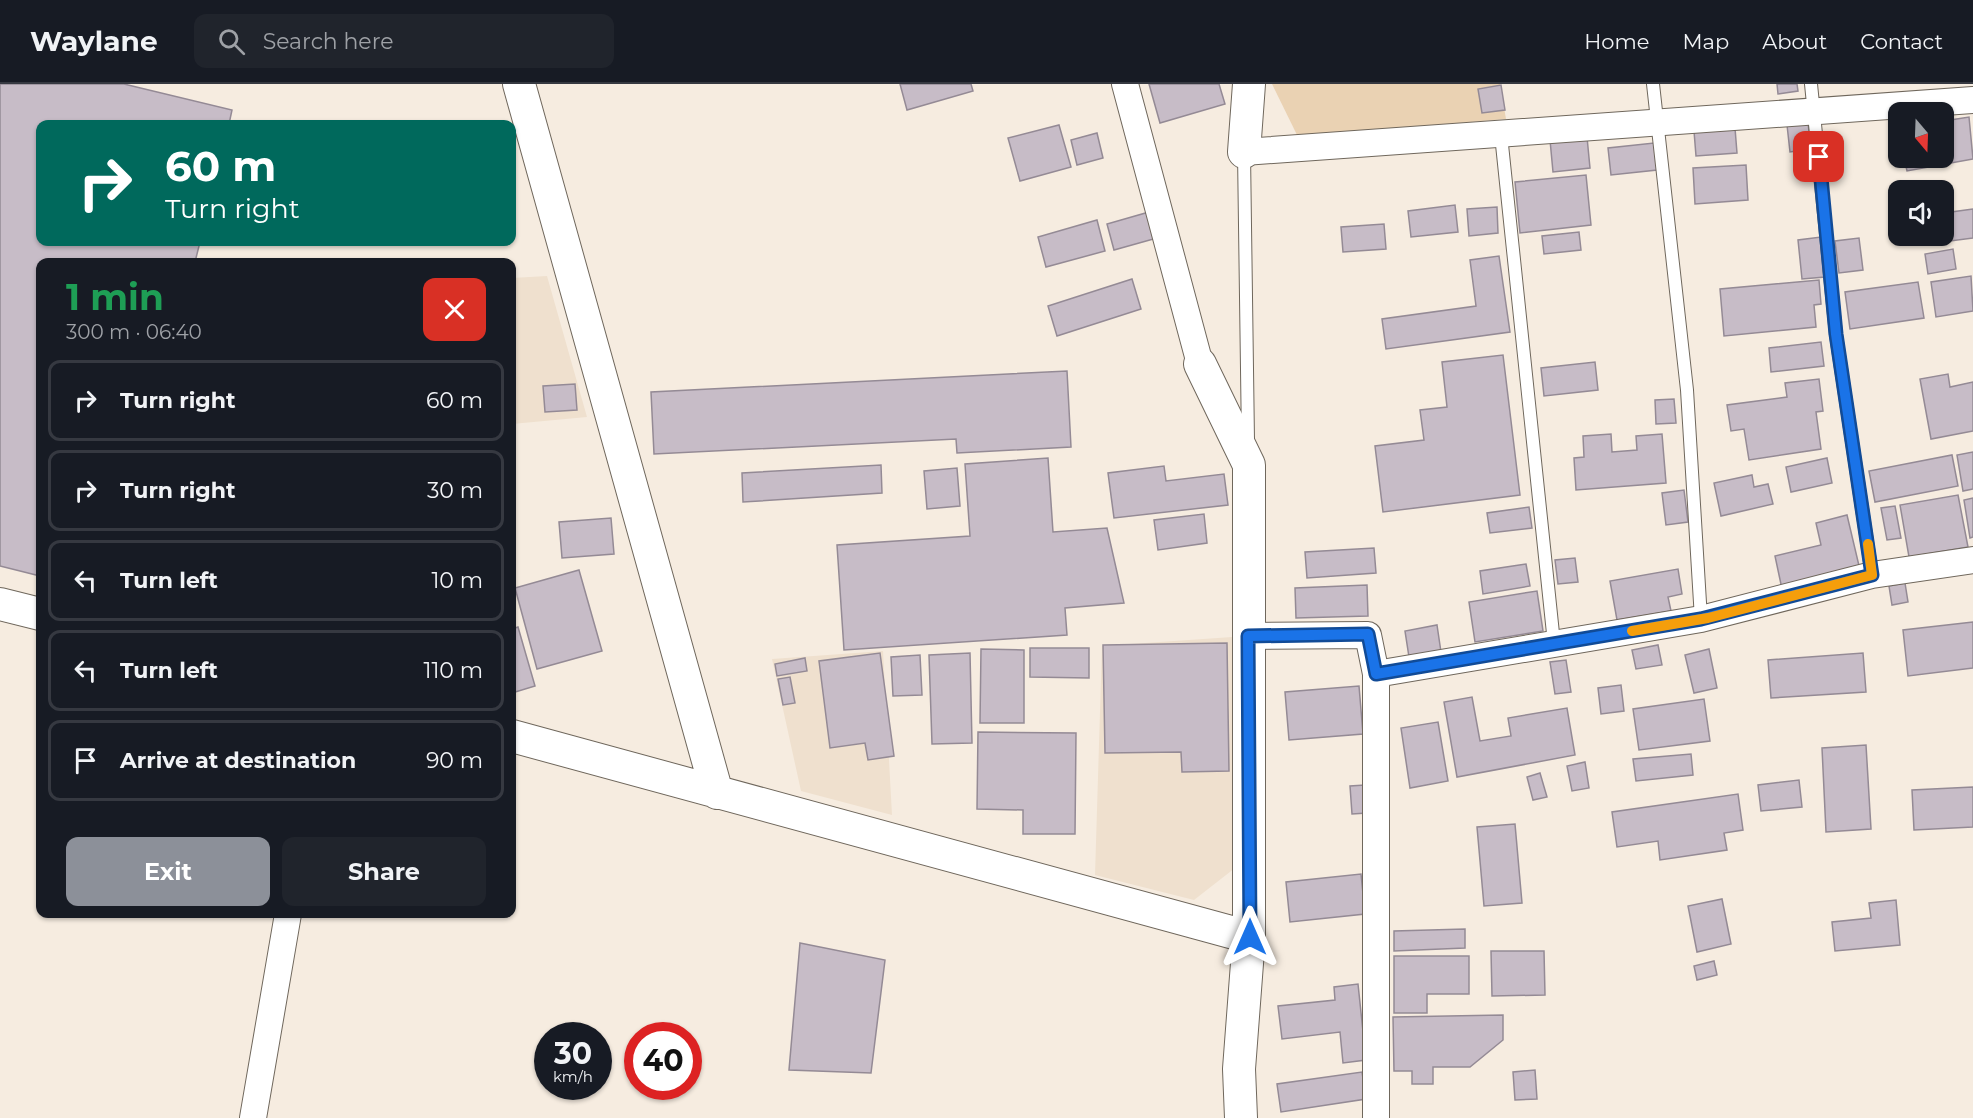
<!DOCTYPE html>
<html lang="en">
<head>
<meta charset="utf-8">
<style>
	:root { --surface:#171b24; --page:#20242c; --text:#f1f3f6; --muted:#9ea1a6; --line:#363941; --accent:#8c9099 }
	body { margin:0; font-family:Montserrat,sans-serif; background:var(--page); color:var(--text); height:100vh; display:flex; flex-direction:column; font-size:22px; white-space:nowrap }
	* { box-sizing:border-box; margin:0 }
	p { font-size:20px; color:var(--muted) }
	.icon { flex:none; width:33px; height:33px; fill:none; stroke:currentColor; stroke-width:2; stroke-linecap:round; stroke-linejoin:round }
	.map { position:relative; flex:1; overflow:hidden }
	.sheet { position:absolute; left:36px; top:174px; width:480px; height:660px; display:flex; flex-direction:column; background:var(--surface); border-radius:12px; box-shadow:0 2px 4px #0004 }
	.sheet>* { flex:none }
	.banner { position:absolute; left:36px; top:36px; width:480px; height:126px; border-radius:12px; box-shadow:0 2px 4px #0004; background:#00695c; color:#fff; overflow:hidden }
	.needle { width:39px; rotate:161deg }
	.fabs { position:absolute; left:1888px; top:18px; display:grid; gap:12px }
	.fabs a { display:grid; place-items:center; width:66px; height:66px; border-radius:12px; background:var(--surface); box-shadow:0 2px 4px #0004; font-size:30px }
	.speed { position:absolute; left:534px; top:938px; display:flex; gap:12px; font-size:30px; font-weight:700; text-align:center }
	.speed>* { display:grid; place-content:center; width:78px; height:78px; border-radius:50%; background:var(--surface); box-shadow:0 2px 4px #0004; line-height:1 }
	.speed small { font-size:15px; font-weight:400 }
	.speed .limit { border:9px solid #d22; background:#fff; color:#111 }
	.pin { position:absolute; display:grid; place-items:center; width:51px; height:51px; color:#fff; margin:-26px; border-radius:12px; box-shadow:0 3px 9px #0006 }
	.me { position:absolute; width:66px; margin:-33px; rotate:0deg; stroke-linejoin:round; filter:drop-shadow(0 0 4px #0008) }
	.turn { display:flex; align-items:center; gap:21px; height:126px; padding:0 30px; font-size:27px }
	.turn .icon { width:78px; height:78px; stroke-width:2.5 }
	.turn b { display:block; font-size:42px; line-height:51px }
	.round { display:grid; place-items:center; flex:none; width:63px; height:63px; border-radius:12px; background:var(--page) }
	.summary { display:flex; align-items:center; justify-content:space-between; height:102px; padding:0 30px }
	h1 { font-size:36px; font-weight:700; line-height:45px; color:#1e9e55 }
	.action { display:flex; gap:12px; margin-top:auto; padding:12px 30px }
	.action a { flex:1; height:69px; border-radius:12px; background:var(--accent); color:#fff; font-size:24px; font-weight:700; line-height:69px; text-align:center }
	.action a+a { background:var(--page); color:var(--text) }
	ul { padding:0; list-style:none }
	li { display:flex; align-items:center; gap:18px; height:81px; margin:0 12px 9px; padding:0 18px; border:3px solid var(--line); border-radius:12px }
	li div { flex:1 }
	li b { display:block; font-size:22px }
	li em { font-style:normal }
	header { display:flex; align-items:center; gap:36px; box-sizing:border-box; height:84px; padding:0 30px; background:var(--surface); border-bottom:2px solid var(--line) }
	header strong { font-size:28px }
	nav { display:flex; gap:33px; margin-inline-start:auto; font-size:21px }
	.search { width:420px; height:54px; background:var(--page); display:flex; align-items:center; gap:15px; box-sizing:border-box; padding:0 21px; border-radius:12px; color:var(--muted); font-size:22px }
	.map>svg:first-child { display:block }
</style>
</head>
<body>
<header>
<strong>Waylane</strong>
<div class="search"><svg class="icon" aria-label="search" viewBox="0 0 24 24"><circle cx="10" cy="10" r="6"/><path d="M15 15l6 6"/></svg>Search here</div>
<nav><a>Home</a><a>Map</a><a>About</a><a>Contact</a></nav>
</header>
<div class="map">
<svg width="1973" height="1034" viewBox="0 0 1973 1034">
	<rect width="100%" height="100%" fill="#f6ece0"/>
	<path fill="#efe0ce" d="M 547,192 L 587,333 L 512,340 L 512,194 Z
		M 1232,553 L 1235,784 L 1194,816 L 1095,791 L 1102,562 Z
		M 883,567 L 892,731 L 801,707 L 772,575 Z"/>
	<path fill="#ead2b3" d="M 1272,0 L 1500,0 L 1506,35 L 1298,53 Z"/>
	<path fill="#c7bcc7" stroke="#948a95" stroke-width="1.5" d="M 0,0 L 124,0 L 232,26 L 229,40 L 40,40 L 40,158 L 200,158 L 195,178 L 40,178 L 40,492 L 0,482 Z
		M 900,0 L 971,0 L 973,7 L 907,26 Z
		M 1149,0 L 1219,0 L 1225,20 L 1160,39 Z
		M 1777,0 L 1797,0 L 1798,7 L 1778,10 Z
		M 1501,1 L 1505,26 L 1482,29 L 1478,5 Z
		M 1969,33 L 1973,75 L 1907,87 L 1904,74 L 1944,74 L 1944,37 Z
		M 1808,39 L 1811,65 L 1790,68 L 1787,41 Z
		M 1059,41 L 1071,83 L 1020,97 L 1008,54 Z
		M 1735,44 L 1737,69 L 1696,72 L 1694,47 Z
		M 1097,49 L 1103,74 L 1077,81 L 1071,56 Z
		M 1587,53 L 1590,84 L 1553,88 L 1550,56 Z
		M 1654,59 L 1657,86 L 1611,91 L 1608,64 Z
		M 1746,81 L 1748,116 L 1695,120 L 1693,84 Z
		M 1586,91 L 1591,141 L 1520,149 L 1515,98 Z
		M 1455,121 L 1458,148 L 1411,153 L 1408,127 Z
		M 1497,123 L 1498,149 L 1469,152 L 1467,125 Z
		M 1973,125 L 1973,154 L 1935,159 L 1934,152 L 1944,152 L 1944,129 Z
		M 1149,128 L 1157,154 L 1114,166 L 1107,140 Z
		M 1097,136 L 1105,167 L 1046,183 L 1038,153 Z
		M 1384,140 L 1386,165 L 1343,168 L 1341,143 Z
		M 1579,148 L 1581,166 L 1544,170 L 1542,152 Z
		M 1821,153 L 1825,193 L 1802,195 L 1798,156 Z
		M 1859,154 L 1863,186 L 1839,189 L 1835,157 Z
		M 1953,165 L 1956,185 L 1928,190 L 1925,170 Z
		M 1499,172 L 1510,248 L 1386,265 L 1382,235 L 1476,222 L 1470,176 Z
		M 1971,192 L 1973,227 L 1936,233 L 1931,198 Z
		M 1132,195 L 1141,225 L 1057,252 L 1048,222 Z
		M 1819,196 L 1821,220 L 1814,221 L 1816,243 L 1724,252 L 1720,205 Z
		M 1918,198 L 1924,234 L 1850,245 L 1845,208 Z
		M 1821,258 L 1824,282 L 1771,288 L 1769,264 Z
		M 1503,271 L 1520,411 L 1383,428 L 1375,362 L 1424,356 L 1420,326 L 1447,323 L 1442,278 Z
		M 1595,278 L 1598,306 L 1544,312 L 1541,284 Z
		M 1067,287 L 1071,363 L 957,369 L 956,355 L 654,370 L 651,308 Z
		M 1948,290 L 1950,303 L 1973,298 L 1973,347 L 1931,355 L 1920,295 Z
		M 1819,295 L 1823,327 L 1816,328 L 1821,365 L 1749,376 L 1744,345 L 1731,347 L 1727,321 L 1787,313 L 1785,299 Z
		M 575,300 L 577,326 L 545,328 L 543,302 Z
		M 1674,315 L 1676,339 L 1656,340 L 1655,316 Z
		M 1611,350 L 1612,368 L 1637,366 L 1636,352 L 1662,350 L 1666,399 L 1576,406 L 1574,374 L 1584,373 L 1583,352 Z
		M 1973,368 L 1973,405 L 1963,407 L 1957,371 Z
		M 1952,371 L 1958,402 L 1875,418 L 1869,387 Z
		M 1048,374 L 1053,448 L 1107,444 L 1124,519 L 1065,524 L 1067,551 L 844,566 L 837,461 L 970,452 L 965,380 Z
		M 1827,374 L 1832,399 L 1791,408 L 1786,383 Z
		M 881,381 L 882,409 L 743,418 L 742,389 Z
		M 1164,382 L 1166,397 L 1224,390 L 1228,421 L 1114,434 L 1108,389 Z
		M 957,384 L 960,422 L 927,425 L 924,387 Z
		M 1752,391 L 1754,403 L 1768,400 L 1773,420 L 1721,432 L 1714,399 Z
		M 1684,406 L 1688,438 L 1666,441 L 1662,409 Z
		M 1958,411 L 1968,463 L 1909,473 L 1900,421 Z
		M 1973,414 L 1973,453 L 1970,454 L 1964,416 Z
		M 1895,422 L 1901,454 L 1887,456 L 1881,424 Z
		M 1529,423 L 1532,444 L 1490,449 L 1487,429 Z
		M 1204,430 L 1207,459 L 1158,466 L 1154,436 Z
		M 1847,431 L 1860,486 L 1782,505 L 1775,472 L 1821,461 L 1816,439 Z
		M 611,434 L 614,470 L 562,474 L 559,438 Z
		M 1374,464 L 1376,489 L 1307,494 L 1305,468 Z
		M 1575,474 L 1578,498 L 1558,500 L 1555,476 Z
		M 1526,480 L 1530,502 L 1483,510 L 1480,487 Z
		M 1678,485 L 1682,510 L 1668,513 L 1671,527 L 1617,536 L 1610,497 Z
		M 579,486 L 602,567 L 537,585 L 515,504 Z
		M 1905,499 L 1908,518 L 1892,521 L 1889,502 Z
		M 1367,501 L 1368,532 L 1296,534 L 1295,504 Z
		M 1537,507 L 1543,547 L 1475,558 L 1469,518 Z
		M 1973,538 L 1973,584 L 1908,592 L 1903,546 Z
		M 1437,541 L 1441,568 L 1409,573 L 1405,547 Z
		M 518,543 L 535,602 L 512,609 L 512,545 Z
		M 1227,559 L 1229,687 L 1182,688 L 1181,668 L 1105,669 L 1103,561 Z
		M 1658,561 L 1662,581 L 1636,585 L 1632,566 Z
		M 1030,564 L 1089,564 L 1089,594 L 1030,593 Z
		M 981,565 L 1024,566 L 1024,639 L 980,639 Z
		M 1709,565 L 1717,604 L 1694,609 L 1685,571 Z
		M 880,569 L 894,672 L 868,676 L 865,659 L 830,664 L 819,577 Z
		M 970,569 L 972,659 L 932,660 L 929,571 Z
		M 1863,569 L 1866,608 L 1771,614 L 1768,576 Z
		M 920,571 L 922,611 L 893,612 L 891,573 Z
		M 805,574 L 807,587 L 777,592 L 775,580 Z
		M 1566,576 L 1571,608 L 1555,610 L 1550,578 Z
		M 790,593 L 795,619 L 783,621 L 778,595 Z
		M 1621,601 L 1624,627 L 1601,630 L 1598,604 Z
		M 1359,602 L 1363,650 L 1289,656 L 1285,608 Z
		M 1472,613 L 1480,657 L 1511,652 L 1508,634 L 1567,624 L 1575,671 L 1457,693 L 1444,618 Z
		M 1704,615 L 1710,657 L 1639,666 L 1633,625 Z
		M 1438,638 L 1448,697 L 1410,704 L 1401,644 Z
		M 978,648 L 1076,649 L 1075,750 L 1023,750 L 1023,726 L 977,725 Z
		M 1866,661 L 1871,745 L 1826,748 L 1822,664 Z
		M 1691,670 L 1693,691 L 1636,697 L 1633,675 Z
		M 1585,678 L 1589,704 L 1572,707 L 1567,682 Z
		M 1540,689 L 1547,713 L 1533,716 L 1527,693 Z
		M 1799,696 L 1802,723 L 1761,727 L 1758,701 Z
		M 1365,701 L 1367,729 L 1352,730 L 1350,702 Z
		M 1973,703 L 1973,743 L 1914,746 L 1912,706 Z
		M 1738,710 L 1743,746 L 1724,749 L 1727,766 L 1660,776 L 1658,757 L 1617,763 L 1612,728 Z
		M 1515,740 L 1522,819 L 1484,822 L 1477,743 Z
		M 1361,790 L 1365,830 L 1290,838 L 1286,798 Z
		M 1722,815 L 1731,860 L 1697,868 L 1688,822 Z
		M 1896,816 L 1900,861 L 1835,867 L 1832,838 L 1871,834 L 1869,819 Z
		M 1465,845 L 1465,864 L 1394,867 L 1394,847 Z
		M 800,859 L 885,876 L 871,989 L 789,986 Z
		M 1491,867 L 1544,867 L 1545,911 L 1492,912 Z
		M 1394,872 L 1469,872 L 1469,910 L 1427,910 L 1427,929 L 1394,929 Z
		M 1714,877 L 1717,891 L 1697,896 L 1694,882 Z
		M 1358,900 L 1366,976 L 1343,979 L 1340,948 L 1282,955 L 1278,922 L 1335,916 L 1334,903 Z
		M 1503,931 L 1503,956 L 1470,983 L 1433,983 L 1433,1000 L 1412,1000 L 1412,987 L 1394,987 L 1393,933 Z
		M 1535,986 L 1537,1015 L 1515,1016 L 1513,988 Z
		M 1362,988 L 1366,1015 L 1281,1028 L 1277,1000 Z"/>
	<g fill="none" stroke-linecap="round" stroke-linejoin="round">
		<defs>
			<path id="service" d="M 1653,0 L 1687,306 L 1701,535
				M 1811,0 L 1836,251 L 1872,491
				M 1501,51 L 1554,559
				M 1244,69 L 1248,357"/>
			<path id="minor" d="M 1125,0 L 1200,280
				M 1244,68 L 1973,16
				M 1248,552 L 1368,551 L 1376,590 L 1701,535 L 1872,491 L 1973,476
				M 1376,590 L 1376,1034
				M 253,1034 L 288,830"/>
			<path id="tertiary" d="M 519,0 L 717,709
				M 1244,68 L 1249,0
				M 1200,280 L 1249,381 L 1249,853 L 1239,985 L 1241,1034
				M 0,520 L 40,530
				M 512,652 L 1249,853"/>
		</defs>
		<use href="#service" stroke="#6f675c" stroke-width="14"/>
		<use href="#minor" stroke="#6f675c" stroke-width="28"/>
		<use href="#tertiary" stroke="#6f675c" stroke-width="34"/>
		<use href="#service" stroke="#fff" stroke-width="12"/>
		<use href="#minor" stroke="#fff" stroke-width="26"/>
		<use href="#tertiary" stroke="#fff" stroke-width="32"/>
	</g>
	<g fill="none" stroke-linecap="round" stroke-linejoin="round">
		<defs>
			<path id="route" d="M 1250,853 L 1248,552 L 1368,550 L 1376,590 L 1701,535 L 1872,491 L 1836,250 L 1819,73"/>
		</defs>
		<use href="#route" stroke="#114b97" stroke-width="15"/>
		<use href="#route" stroke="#1a73e8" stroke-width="10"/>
		<path stroke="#f59e0b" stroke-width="10" d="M 1632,547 L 1708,534 L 1872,491 L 1868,460"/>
	</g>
</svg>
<div class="fabs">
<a><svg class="needle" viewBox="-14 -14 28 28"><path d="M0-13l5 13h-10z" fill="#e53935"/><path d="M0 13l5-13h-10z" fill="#9ea1a6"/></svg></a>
<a><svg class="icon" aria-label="sound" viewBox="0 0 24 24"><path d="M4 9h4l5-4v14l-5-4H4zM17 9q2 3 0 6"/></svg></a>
</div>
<div class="speed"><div>30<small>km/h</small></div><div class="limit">40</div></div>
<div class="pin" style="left:1819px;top:73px;background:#d93025"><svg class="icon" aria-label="arrive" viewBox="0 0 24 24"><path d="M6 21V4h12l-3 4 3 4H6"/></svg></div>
<svg class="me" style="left:1250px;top:853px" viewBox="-20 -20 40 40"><path d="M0-17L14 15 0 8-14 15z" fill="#1a73e8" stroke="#fff" stroke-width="4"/></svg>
<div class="banner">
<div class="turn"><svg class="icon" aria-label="right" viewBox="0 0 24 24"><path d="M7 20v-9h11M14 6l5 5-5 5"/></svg><div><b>60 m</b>Turn right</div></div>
</div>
<section class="sheet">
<div class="summary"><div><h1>1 min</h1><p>300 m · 06:40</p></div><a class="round" style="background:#d93025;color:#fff"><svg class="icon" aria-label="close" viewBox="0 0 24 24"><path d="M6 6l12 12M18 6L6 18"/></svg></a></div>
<ul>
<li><svg class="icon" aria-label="right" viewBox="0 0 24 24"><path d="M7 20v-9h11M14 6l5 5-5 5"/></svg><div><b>Turn right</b></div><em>60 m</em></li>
<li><svg class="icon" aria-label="right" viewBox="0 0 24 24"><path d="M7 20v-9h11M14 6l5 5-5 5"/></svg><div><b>Turn right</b></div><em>30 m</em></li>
<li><svg class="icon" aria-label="left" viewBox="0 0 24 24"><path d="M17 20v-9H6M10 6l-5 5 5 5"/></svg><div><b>Turn left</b></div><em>10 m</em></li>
<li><svg class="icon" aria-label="left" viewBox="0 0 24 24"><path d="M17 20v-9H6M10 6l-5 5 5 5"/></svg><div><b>Turn left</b></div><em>110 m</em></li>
<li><svg class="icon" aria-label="arrive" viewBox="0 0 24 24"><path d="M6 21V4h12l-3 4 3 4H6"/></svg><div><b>Arrive at destination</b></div><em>90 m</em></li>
</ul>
<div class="action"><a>Exit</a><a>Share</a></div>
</section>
</div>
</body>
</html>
